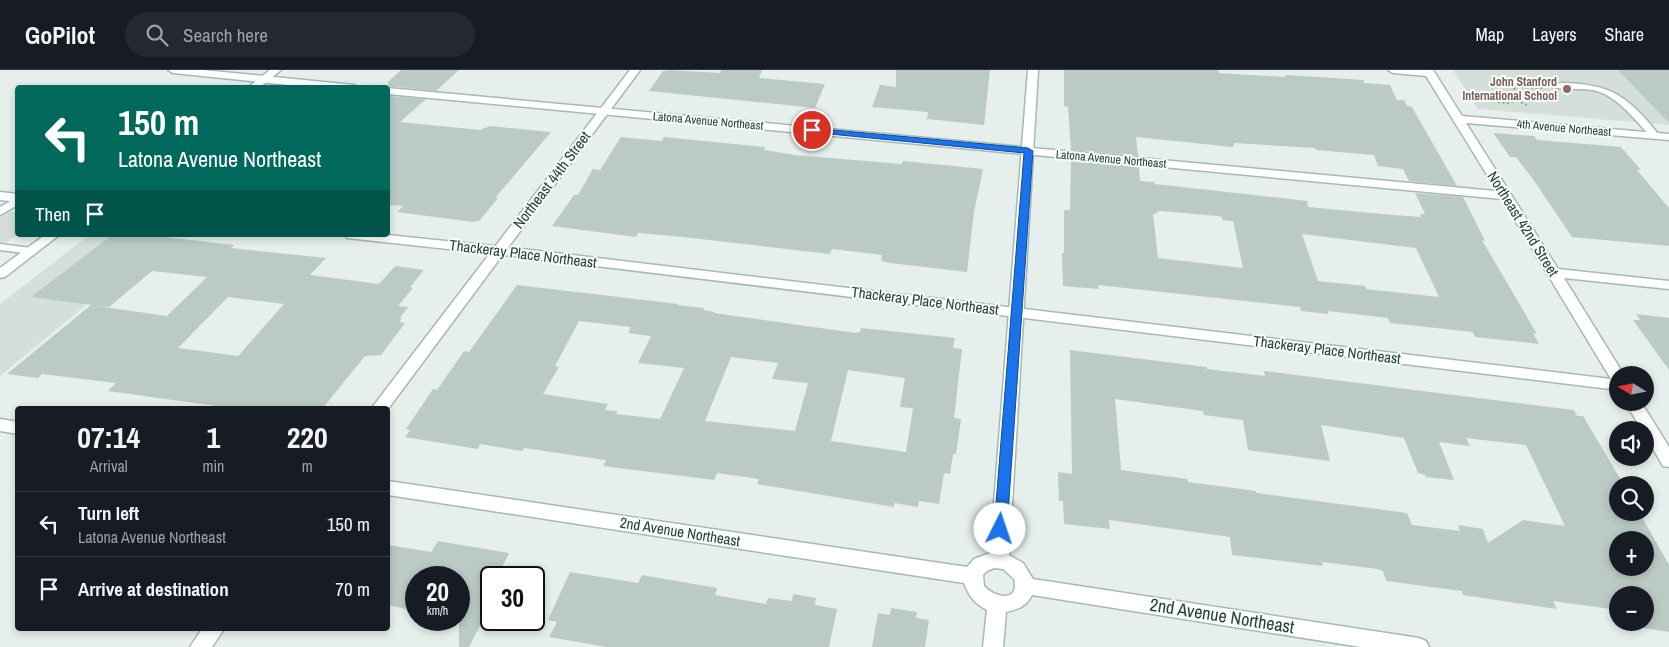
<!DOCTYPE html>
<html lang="en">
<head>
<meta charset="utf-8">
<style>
	:root { --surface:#171b24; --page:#242831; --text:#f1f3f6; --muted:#9ea1a6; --line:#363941 }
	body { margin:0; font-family:"Archivo Narrow",sans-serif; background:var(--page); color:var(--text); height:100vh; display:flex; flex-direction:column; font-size:19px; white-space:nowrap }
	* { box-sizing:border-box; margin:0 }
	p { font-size:16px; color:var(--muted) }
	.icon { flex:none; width:28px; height:28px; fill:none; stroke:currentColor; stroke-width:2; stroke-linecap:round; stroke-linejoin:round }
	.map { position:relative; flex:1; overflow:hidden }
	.panel { position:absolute; left:15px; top:336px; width:375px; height:225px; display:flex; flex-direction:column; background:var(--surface); border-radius:5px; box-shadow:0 2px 8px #0003 }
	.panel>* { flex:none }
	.guide { position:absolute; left:15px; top:15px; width:375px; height:152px; border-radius:5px; box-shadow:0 2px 8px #0003; background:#00695c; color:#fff; overflow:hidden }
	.needle { width:32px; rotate:280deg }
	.buttons { position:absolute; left:1609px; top:296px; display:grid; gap:10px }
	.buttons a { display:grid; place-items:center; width:45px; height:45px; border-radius:50%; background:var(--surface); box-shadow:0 2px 8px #0003; font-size:25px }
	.speed { position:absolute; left:405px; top:496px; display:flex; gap:10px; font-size:25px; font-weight:700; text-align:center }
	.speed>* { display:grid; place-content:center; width:65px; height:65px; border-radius:50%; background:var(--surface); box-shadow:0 2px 8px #0003; line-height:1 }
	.speed small { font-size:12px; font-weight:400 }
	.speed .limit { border:2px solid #111; border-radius:8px; background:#fff; color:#111 }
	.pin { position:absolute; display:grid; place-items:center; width:42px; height:42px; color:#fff; margin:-21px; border:2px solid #fff; border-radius:50%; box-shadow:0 1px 5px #0007 }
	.me { position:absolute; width:55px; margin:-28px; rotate:4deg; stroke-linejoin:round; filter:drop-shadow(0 0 4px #0008) }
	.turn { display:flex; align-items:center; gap:18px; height:105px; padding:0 20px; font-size:22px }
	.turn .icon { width:65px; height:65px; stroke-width:2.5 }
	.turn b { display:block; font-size:35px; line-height:42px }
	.then { display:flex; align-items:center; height:48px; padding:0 20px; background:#0003; gap:10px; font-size:19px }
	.eta { display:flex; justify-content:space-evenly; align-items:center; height:85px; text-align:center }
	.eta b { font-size:30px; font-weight:700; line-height:35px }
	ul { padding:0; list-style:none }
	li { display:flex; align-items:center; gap:15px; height:65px; padding:0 20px; border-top:1px solid var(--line) }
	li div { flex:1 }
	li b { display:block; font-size:19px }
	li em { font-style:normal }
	header { display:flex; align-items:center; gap:30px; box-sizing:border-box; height:70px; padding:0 25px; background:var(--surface); border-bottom:1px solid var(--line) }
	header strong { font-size:24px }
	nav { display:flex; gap:28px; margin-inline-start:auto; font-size:18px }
	.search { width:350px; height:45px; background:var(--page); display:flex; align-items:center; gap:12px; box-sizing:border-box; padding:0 18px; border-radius:28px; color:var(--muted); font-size:19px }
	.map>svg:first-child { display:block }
</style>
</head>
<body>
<header>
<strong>GoPilot</strong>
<div class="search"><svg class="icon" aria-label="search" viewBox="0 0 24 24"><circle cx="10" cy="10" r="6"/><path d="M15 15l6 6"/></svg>Search here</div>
<nav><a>Map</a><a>Layers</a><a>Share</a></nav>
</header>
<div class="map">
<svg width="1669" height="577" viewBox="0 0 1669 577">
	<rect width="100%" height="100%" fill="#e6efeb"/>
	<path fill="#d4dfda" d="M 1453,0 L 1669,0 L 1669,55 L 1478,39 Z
		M 0,141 L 18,143 L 17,165 L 0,177 Z
		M 89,165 L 156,165 L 73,232 L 86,235 L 0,306 L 0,234 Z"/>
	<path fill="#bbcac4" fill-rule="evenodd" d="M 401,0 L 459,0 L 436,21 L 388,16 L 388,12 Z
		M 670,0 L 720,3 L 721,0 L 762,0 L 759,8 L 825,14 L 815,38 L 649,21 L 663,1 Z
		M 896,0 L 990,0 L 984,55 L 927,49 L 928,42 L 872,37 L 880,15 L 896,17 Z
		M 1064,0 L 1218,0 L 1219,3 L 1286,7 L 1285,5 L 1364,10 L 1364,13 L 1390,15 L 1397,30 L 1404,30 L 1407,36 L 1412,37 L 1457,116 L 1409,111 L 1403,99 L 1378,96 L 1374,85 L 1316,80 L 1315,78 L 1234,73 L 1233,77 L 1136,67 L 1138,86 L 1071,80 L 1068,37 L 1064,36 Z
		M 1618,0 L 1669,0 L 1669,53 Z
		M 388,26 L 426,29 L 400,52 L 480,60 L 490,56 L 551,62 L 495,128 L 498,128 L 479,151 L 473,152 L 397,142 L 403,136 L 388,135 Z
		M 1493,63 L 1534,66 L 1537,70 L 1621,77 L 1641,100 L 1637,100 L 1669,138 L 1669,176 L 1572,167 L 1535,112 L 1516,87 L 1510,87 Z
		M 621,67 L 662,71 L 664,67 L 765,77 L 764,80 L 795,85 L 902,94 L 903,91 L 983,99 L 974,142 L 967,202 L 891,193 L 881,191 L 882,185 L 832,179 L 830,184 L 683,167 L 638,163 L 636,167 L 552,156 L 574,125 L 578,125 L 593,99 L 600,100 Z
		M 1071,90 L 1139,97 L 1140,111 L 1154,112 L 1155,114 L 1307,131 L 1308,137 L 1382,144 L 1421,147 L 1420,144 L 1425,144 L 1415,123 L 1463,127 L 1485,171 L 1482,170 L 1537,264 L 1533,263 L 1539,274 L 1475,267 L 1473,262 L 1390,253 L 1388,248 L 1328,241 L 1328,244 L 1301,241 L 1300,237 L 1098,215 L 1099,219 L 1063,216 L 1062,183 L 1064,183 L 1064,140 L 1070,140 ZM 1161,141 L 1218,146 L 1222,147 L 1222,150 L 1233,151 L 1243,198 L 1158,188 L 1153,144 L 1157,144 L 1156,142 ZM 1302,164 L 1416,178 L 1439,227 L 1366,219 L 1365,216 L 1318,211 Z
		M 112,165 L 148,165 L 234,175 L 231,178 L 326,188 L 310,205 L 379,214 L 395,196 L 424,200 L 410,217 L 413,218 L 398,236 L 408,237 L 400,248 L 402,248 L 399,252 L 405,253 L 381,285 L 365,286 L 322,339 L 214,339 L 216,336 L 108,321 L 116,313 L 42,304 L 38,308 L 7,304 L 91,235 L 31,227 ZM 152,201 L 207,207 L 167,246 L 96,236 L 109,237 ZM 228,227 L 284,234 L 238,286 L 178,278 Z
		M 517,215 L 678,234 L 677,235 L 704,238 L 703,240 L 714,242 L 714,243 L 856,263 L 860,262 L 861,258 L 955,268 L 953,278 L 962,279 L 954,348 L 961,349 L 956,384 L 953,384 L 950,404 L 944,403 L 939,434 L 919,431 L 918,437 L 894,433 L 894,437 L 757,414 L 759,409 L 717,403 L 714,410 L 603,396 L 606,390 L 524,378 L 522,381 L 480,374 L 478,379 L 405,367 L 410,360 L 406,359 L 433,319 L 437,320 L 464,281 L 469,282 ZM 579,251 L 631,257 L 628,263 L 651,266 L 638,293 L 684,298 L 660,349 L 616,344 L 617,341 L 605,340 L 608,334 L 543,324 L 559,297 L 555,296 ZM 731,287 L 778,293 L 772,309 L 808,313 L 795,361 L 705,351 ZM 848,300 L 905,308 L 900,337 L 913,338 L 906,382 L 831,371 Z
		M 1636,244 L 1669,248 L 1669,300 L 1633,250 L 1640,250 Z
		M 1070,280 L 1207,297 L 1207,299 L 1265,306 L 1264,301 L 1574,340 L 1577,346 L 1583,346 L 1624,415 L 1618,415 L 1618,442 L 1639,442 L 1669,495 L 1669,562 L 1618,554 L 1618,552 L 1645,552 L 1645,525 L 1618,525 L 1618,552 L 1611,539 L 1553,531 L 1557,539 L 1529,535 L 1463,525 L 1462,521 L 1386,511 L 1383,501 L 1377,499 L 1322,492 L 1323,496 L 1232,485 L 1230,467 L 1109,450 L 1110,459 L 1064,454 L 1063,431 L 1059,431 L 1058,402 L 1072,404 ZM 1115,329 L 1203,341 L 1204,345 L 1243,350 L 1248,380 L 1330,391 L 1321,355 L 1404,368 L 1418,403 L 1426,405 L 1425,407 L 1454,410 L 1439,372 L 1470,376 L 1466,368 L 1526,375 L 1565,456 L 1523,450 L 1488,473 L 1483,459 L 1458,455 L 1460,461 L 1412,455 L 1407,443 L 1256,423 L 1256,421 L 1188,412 L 1187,409 L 1121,400 ZM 1618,470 L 1645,470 L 1645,498 L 1618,498 Z
		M 438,471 L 509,483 L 497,508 L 491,508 L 491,556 L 481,554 L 469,577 L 459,577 L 459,508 L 416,508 L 416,541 L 388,535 L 388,475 L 431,482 Z
		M 570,502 L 638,513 L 642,505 L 717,518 L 715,525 L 766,534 L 768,528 L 792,531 L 793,524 L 816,528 L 815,535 L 837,539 L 829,577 L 606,577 L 549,567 L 557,552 L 548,550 Z
		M 891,538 L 917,542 L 916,548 L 929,550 L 925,577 L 872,577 L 878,543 L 890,545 Z"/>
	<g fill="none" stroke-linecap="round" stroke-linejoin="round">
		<defs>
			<path id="service" d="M 1560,13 C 1610,13 1628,26 1659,65 L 1654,68 L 1651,67 C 1635,50 1617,25 1593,20 C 1581,18 1569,20 1557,18 L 1556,16 Z
				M 18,127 L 18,135 L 0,145 L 0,137 Z
				M 0,174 L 31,178 L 36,181 L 31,184 L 0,180 Z"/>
			<path id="minor" d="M 630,0 L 640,0 L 388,339 L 371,339 Z
				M 1028,0 L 1038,0 L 1009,485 L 1023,493 L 1033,509 L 1419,568 L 1426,571 L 1429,577 L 1361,577 L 1032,525 C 1026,537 1018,539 1006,542 L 1003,577 L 983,577 L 987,540 C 974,533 969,526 964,513 L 388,425 L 388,411 L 967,497 L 974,489 L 990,483 ZM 994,498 L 1003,499 L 1014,509 C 1020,533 995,528 984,516 L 983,505 L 987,501 Z
				M 1388,0 L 1433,0 L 1462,46 L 1669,64 L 1669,70 L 1466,53 L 1512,126 L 1506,130 L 1502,129 L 1426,6 L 1393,3 Z
				M 0,349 L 18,352 L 18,364 L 0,361 Z
				M 202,559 L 224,559 L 212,577 L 190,577 Z"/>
			<path id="tertiary" d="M 168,0 L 203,0 L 354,15 L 359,18 L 318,18 L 173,3 Z
				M 388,18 L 1506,122 L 1512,126 L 1558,199 L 1669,211 L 1669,219 L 1564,208 L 1624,305 L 1618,305 L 1618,320 L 522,187 L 347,168 L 346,165 L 388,165 L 522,179 L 1611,309 L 1502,129 L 388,24 Z
				M 0,122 L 18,124 L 18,132 L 0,130 Z
				M 1625,332 L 1641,332 L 1669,377 L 1669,397 L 1663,396 L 1645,365 L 1645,360 L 1642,360 Z"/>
			<path id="secondary" d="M 270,0 L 281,0 L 259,18 L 247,18 Z
				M 45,165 L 59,165 L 5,207 L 0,208 L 0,198 Z"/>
		</defs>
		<use href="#service" stroke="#a8b8b2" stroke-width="3"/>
		<use href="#minor" stroke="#a8b8b2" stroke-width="3"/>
		<use href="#tertiary" stroke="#a8b8b2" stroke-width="3"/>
		<use href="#secondary" stroke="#a4bbb3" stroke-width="3"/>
		<path stroke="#86b3a5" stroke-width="2.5" stroke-dasharray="2 2.5" stroke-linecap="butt" d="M 1526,8 L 1530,13 L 1543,16
			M 1522,17 L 1543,18
			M 1517,30 L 1528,36
			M 1498,32 L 1509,33 L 1517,30 L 1519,26 L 1513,16"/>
		<use href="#service" fill="#fff" fill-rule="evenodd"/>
		<use href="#minor" fill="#fff" fill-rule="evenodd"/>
		<use href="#tertiary" fill="#fff" fill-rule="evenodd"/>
		<use href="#secondary" fill="#fff" fill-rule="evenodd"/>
	</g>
	<path fill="#1a73e8" stroke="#114b97" d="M 812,58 L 1028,78 L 1033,81 L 1007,459 L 1005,463 L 1000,465 L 996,463 L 994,459 L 1024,83 L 809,62 L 807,60 Z"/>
	<circle fill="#8d6e63" stroke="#f7fbf9" stroke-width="2" cx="1567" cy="19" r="5"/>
	<g text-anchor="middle" stroke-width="4" stroke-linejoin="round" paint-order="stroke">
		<g font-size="12" font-weight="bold" fill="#785e54" stroke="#f7fbf9" text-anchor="end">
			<text x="1557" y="16">John Stanford<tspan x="1557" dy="14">International School</tspan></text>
		</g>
		<g font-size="12" fill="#24423a" stroke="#f7fbf9">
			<text transform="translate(708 51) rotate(5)" y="4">Latona Avenue Northeast</text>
			<text transform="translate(1564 58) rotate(5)" y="4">4th Avenue Northeast</text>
			<text transform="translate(1111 89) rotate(5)" y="4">Latona Avenue Northeast</text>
		</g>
		<g font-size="15" fill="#24423a" stroke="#f7fbf9">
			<text transform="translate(552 110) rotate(-53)" y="5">Northeast 44th Street</text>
			<text transform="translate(1523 154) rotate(58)" y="5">Northeast 42nd Street</text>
			<text transform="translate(523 184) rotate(7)" y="5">Thackeray Place Northeast</text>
			<text transform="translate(925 231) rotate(7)" y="5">Thackeray Place Northeast</text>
			<text transform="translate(1327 280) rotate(7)" y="5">Thackeray Place Northeast</text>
			<text transform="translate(680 462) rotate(9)" y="5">2nd Avenue Northeast</text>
		</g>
		<g font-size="18" fill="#24423a" stroke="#f7fbf9">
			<text transform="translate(1222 546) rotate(9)" y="6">2nd Avenue Northeast</text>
		</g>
	</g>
</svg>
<div class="buttons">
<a><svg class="needle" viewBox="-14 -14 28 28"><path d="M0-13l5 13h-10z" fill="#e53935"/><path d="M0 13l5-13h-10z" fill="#9ea1a6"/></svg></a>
<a><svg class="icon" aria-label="sound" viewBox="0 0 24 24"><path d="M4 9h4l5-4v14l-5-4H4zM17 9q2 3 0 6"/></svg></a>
<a><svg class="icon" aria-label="search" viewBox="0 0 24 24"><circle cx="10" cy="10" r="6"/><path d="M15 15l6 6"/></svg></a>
<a>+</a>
<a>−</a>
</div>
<div class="speed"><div>20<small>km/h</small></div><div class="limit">30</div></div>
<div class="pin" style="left:812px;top:60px;background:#d93025"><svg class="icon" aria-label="arrive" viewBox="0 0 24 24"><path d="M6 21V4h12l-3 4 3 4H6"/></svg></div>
<svg class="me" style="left:1000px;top:459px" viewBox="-20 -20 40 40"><circle r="19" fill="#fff"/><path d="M0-13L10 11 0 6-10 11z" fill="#1a73e8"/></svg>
<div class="guide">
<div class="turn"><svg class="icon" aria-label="left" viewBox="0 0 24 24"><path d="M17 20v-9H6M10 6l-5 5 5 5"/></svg><div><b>150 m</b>Latona Avenue Northeast</div></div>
<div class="then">Then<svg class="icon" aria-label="arrive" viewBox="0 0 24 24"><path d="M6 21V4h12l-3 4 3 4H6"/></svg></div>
</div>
<section class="panel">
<div class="eta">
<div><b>07:14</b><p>Arrival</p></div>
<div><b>1</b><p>min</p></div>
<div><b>220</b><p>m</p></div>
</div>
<ul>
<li><svg class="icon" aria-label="left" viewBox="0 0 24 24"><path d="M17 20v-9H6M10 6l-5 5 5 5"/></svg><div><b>Turn left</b><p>Latona Avenue Northeast</p></div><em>150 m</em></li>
<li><svg class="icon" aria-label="arrive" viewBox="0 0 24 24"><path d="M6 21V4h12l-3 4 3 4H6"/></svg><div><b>Arrive at destination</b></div><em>70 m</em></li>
</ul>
</section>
</div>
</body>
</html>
